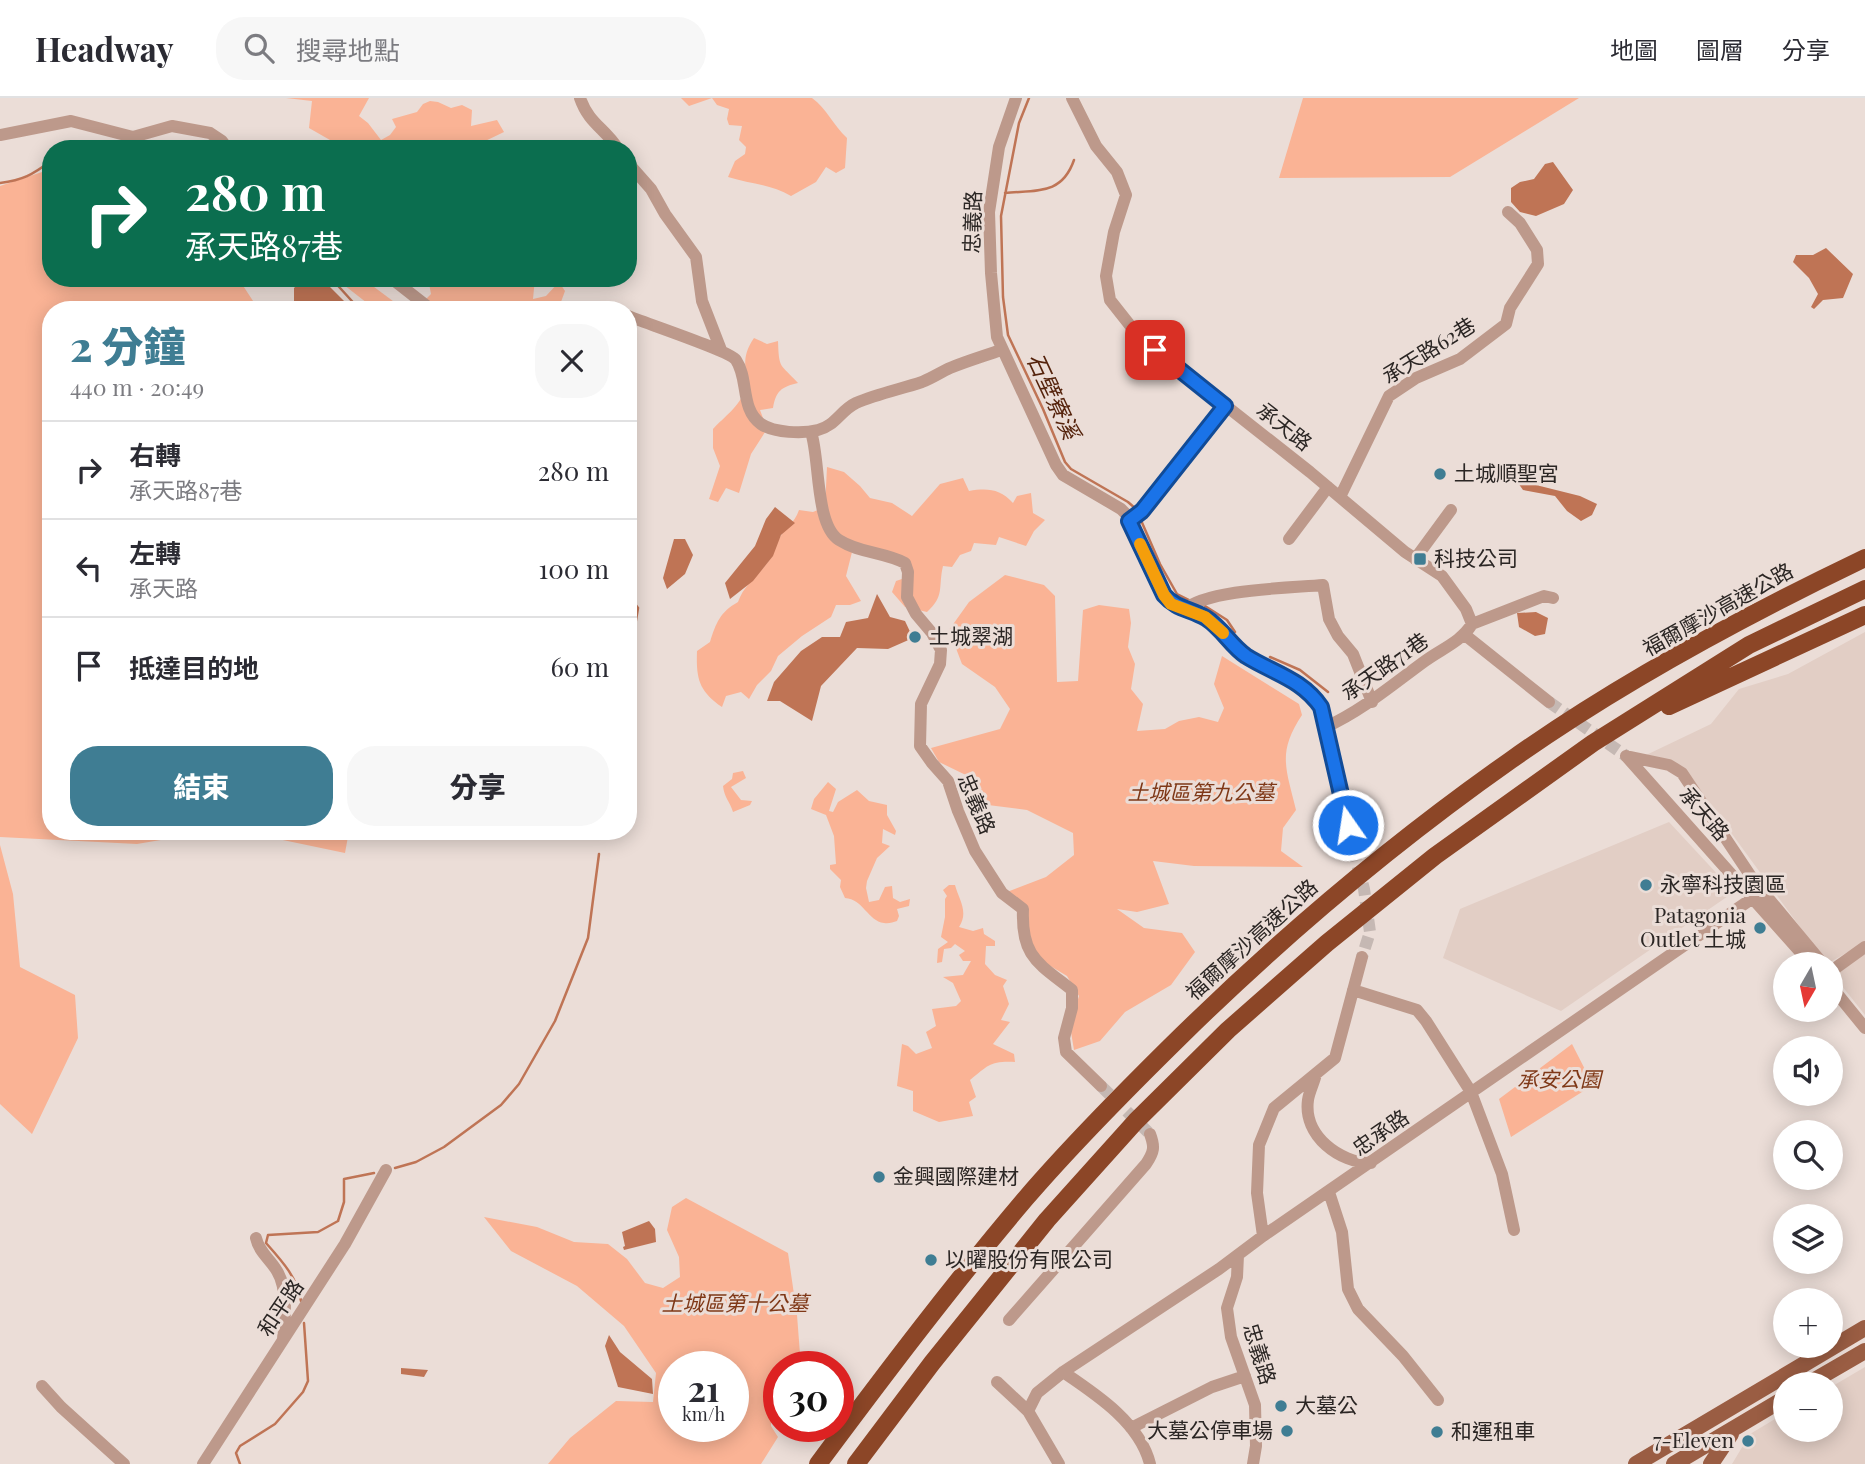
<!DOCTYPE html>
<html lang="zh-TW">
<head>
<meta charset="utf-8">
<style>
	:root { --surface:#fff; --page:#f7f7f7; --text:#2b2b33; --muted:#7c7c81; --line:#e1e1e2; --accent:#3f7d93 }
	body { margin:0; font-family:"Playfair Display","Noto Sans TC",serif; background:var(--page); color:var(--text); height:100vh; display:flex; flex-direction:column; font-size:26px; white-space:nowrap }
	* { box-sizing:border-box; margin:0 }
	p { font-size:23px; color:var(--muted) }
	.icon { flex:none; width:38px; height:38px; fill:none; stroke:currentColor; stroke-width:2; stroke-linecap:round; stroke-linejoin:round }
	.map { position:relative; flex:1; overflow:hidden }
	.drawer { position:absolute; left:42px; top:203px; width:595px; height:539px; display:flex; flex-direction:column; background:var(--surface); border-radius:28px; box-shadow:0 4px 18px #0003 }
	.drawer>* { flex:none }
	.hud { position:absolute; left:42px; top:42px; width:595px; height:147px; border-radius:28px; box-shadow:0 4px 18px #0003; background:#0b6e4f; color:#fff; overflow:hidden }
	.needle { width:46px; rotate:189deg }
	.tools { position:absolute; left:1773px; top:854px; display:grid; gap:14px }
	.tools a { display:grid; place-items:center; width:70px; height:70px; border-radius:50%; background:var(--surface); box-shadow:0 4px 18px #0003; font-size:35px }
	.speed { position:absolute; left:658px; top:1253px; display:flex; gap:14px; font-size:35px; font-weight:700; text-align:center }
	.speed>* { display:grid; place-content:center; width:91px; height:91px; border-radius:50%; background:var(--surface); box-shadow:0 4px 18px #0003; line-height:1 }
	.speed small { font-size:18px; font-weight:400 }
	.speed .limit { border:10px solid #d22; background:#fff; color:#111 }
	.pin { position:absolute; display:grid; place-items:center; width:60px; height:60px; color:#fff; margin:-30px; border-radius:14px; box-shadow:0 4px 10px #0006 }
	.me { position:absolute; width:77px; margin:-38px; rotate:347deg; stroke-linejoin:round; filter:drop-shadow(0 0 5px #0008) }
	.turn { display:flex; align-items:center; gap:24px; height:147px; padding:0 28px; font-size:32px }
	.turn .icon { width:91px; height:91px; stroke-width:2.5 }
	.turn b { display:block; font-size:49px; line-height:60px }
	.round { display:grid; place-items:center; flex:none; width:74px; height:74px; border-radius:28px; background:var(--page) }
	.headline { display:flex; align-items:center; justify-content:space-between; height:119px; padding:0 28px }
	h1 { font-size:42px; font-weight:800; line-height:52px; color:var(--accent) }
	.button { display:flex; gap:14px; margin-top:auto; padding:14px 28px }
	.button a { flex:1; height:80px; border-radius:28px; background:var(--accent); color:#fff; font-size:28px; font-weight:800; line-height:80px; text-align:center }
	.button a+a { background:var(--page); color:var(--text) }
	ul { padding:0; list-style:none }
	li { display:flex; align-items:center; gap:21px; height:98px; padding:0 28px; border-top:2px solid var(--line) }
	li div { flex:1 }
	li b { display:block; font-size:26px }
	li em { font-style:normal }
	header { display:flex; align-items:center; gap:42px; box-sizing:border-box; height:98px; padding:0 35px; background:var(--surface); border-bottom:2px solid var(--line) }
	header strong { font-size:33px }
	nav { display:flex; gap:38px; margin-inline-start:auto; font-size:24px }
	.search { width:490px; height:63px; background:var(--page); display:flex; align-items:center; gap:18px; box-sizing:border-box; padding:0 24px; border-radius:28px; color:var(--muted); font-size:26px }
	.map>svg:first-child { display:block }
</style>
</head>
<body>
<header>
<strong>Headway</strong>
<div class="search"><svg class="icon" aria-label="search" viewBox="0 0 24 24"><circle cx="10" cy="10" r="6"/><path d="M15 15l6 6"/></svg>搜尋地點</div>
<nav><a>地圖</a><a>圖層</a><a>分享</a></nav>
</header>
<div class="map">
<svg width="1865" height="1366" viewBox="0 0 1865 1366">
	<rect width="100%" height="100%" fill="#ebddd7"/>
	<path fill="#e2cec5" d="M 1865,534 L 1865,844 L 1827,866 L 1694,684 L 1642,659 L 1711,626 L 1739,591 L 1788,576 Z
		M 1669,724 L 1734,794 L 1561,913 L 1443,860 L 1460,811 Z
		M 1865,855 L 1865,917 L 1834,878 Z
		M 1865,1269 L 1865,1366 L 1732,1366 L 1750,1336 L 1785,1315 L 1785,1332 L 1830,1332 L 1831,1289 Z"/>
	<path fill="#fab395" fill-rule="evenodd" d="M 286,0 L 369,0 L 359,18 L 368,25 L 381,42 L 390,37 L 396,29 L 392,21 L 417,14 L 423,6 L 430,3 L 438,4 L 451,10 L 462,7 L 472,12 L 471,28 L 497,22 L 504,34 L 479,46 L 479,51 L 367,51 L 330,42 L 309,30 L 312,3 Z
		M 681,0 L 812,0 C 827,11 833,27 847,40 L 845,70 L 836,75 L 826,69 L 816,84 L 791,98 C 771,86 750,86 728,79 L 735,63 L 745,56 L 746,49 L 739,42 L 742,28 L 729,27 L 727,21 L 729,11 L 717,7 L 712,0 L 689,8 Z
		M 1303,0 L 1579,0 L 1450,79 L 1279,80 Z
		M 51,71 L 51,180 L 238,180 L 259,212 L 51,212 L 51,733 L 214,733 L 137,746 L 0,739 L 0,88 Z
		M 335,180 L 362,180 L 405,212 L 376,212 Z
		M 428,180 L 535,180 L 533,201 L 546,198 L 559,184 L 565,193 L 558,212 L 496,212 L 491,209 C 472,218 443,208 422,205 L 431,196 Z
		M 754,240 L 767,246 L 778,243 C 779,272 780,265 798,285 C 781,289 776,293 773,310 L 760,312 L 767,331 L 751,356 L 739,395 L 726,390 L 718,404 L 709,401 L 720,368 L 713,350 L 713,331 C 723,320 741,307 744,293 C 750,272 738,263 754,240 Z
		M 827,369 L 844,374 L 860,388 L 870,400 L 892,405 L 912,418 L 940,386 L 963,380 L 969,393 C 988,390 1000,391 1013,405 L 1017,398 L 1031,395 L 1033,415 L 1045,422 L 1034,433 L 1026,448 L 999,439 L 996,447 L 974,445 L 971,453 L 960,457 L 952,469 L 943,468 C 938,489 945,498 927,514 L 905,509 L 892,494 L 896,483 L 908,479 L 907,466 L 854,446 L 846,478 L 861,503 L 850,507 L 836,507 L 831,519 L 802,538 L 778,558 L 771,573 L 757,587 L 749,601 L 741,594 L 726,598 L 722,609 C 699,593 696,581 697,553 L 710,544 C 716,525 720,514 738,504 C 744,486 760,476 771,460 C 775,453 776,445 780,439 C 787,428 794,426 799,412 L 813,414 L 825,409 Z
		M 1005,477 L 1044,487 L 1055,498 L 1057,584 L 1078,583 L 1083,512 L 1099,507 L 1129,511 L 1131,525 L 1128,549 L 1135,566 L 1131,591 L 1143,606 L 1137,633 L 1165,631 L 1179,623 L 1199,619 L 1218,624 L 1224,610 L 1214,586 L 1222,558 L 1299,606 L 1302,617 C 1277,655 1286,670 1296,712 L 1283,730 L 1281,753 L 1303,769 L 1194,768 L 1153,763 L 1169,806 L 1137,814 L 1117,811 L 1144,830 L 1182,835 L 1195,854 L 1171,887 L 1125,914 L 1100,943 L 1074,952 L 1070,928 L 1079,898 L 1067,878 L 1037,860 L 1025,829 L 1007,794 L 1046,779 L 1074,757 L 1073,735 L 1027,712 L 980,706 L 974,681 L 939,664 L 931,650 L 1000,631 L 1010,611 L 995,589 L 962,566 L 949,532 L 969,504 Z
		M 743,673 L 746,680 L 731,689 L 741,702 L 752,703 L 750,707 L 733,714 C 730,704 724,699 723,688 L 732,681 L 733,675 Z
		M 828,684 L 836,691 L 829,713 L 833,714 L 838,704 L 857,692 L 869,703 L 887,707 L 887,717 L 896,733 L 895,737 L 883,731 L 882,745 L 890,748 L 877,760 L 867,783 L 866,790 L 869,804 L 879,802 L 885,789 L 892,788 L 893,800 L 900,804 L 910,801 L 909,808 L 897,811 L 899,818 L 897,823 C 893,824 889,826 884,825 C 868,823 863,801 845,800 L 840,789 L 841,782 L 830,771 L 830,767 L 836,766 L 834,738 L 826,717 L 811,711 L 814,701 Z
		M 239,733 L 349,733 L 345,755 Z
		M 0,747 L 13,796 L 20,869 L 75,897 L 78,940 L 32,1036 L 0,1006 Z
		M 949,787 L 955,787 C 959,802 969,814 959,829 L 973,833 L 983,830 L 984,836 L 995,843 L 995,848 L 986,848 L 985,866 L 995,877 L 1007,882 L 1003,888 L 1009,906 L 1001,922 L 1010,924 L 993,946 L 1014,956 L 1015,964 C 990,963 989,967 970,982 L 976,999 L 969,1004 L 973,1018 L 939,1024 L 913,1013 L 913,993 L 897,988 L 902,946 L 908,948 L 916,956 L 932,950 L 926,934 L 936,928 L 932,911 L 956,908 L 961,903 L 953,885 L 943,879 L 963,877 L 971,863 L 963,863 L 959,857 L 965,853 L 955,846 L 951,850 L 944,851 L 942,864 L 937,865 L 938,851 L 948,844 L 941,839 L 945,819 L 945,801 L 947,798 L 943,792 Z
		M 1572,946 L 1593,987 L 1511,1039 L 1499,1001 Z
		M 686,1100 L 788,1155 L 797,1217 L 801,1269 L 779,1269 L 779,1298 L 771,1304 L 771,1328 L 778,1339 L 761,1366 L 548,1366 L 570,1340 L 616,1303 L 653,1304 L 656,1275 L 624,1228 L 577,1188 L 511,1153 L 484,1119 L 537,1129 L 574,1144 L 608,1146 L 627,1161 L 645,1185 L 663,1190 L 680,1179 L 679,1159 L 667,1132 L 672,1109 ZM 674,1269 L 733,1269 L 733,1328 L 674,1328 Z"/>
	<path fill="#bf7455" d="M 1553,64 L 1573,92 L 1564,106 L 1536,118 L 1520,114 L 1511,104 L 1511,90 L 1520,84 L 1534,81 L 1545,66 Z
		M 1826,150 L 1853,176 L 1843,200 L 1823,202 L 1814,211 L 1811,209 L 1818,196 L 1809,180 L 1793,164 L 1796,157 L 1813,157 Z
		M 304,180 L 321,180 L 353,212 L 299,212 L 294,203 L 294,190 Z
		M 1516,382 L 1580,398 L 1597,406 L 1592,417 L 1581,423 L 1567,413 L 1555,398 L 1523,392 Z
		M 775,409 L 795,425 L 781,437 L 773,458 L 753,483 L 730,501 L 725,485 L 755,448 L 766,421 Z
		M 674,441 L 685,441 L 693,457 L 685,476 L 667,491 L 663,480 Z
		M 877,496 L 890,519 L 905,523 L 913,540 L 888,551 L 857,550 L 821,588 L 812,623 L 780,603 L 767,603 L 774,584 L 801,553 L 822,539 L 840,539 L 846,524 L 868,520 Z
		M 1536,514 L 1548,520 L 1545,536 L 1535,538 L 1519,529 L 1517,515 Z
		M 649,1123 L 655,1131 L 656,1144 L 624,1152 L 623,1149 L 625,1148 L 622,1134 Z
		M 609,1237 L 620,1254 L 652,1281 L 653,1296 L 618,1289 L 605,1248 Z
		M 401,1270 L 428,1272 L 424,1279 L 401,1276 Z"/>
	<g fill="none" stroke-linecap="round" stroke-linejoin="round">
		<path stroke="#bf7455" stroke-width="2.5" d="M 1029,0 L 1019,25 L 1001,118 L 1003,199 L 1008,237 L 1043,311 L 1065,364 L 1071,371 L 1128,404 L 1136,411
			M 0,85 C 23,82 32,77 51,63
			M 1005,95 C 1037,92 1062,97 1074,62
			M 331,180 L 360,212
			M 1140,420 L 1160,466 L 1177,496 L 1189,502
			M 628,503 L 632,502 L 638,510 L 635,528 L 628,538
			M 1205,508 L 1227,522 L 1235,534
			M 1270,559 L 1300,572 L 1328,594
			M 395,1070 L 416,1064 L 444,1049 L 501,1007 L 519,986 L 555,923 L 588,840 L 599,756
			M 301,1203 C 297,1179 282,1163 266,1145 L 268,1137 L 318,1134 L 338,1123 L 344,1104 L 344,1081 L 374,1075
			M 240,1366 L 236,1355 L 240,1348 L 275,1326 L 303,1294 L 308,1283 L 304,1225"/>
		<path stroke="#c5b8b3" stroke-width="12" stroke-dasharray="12 6" stroke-linecap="butt" d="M 1549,604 L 1626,658
			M 1353,751 L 1364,791 L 1370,834 L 1362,859
			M 1101,988 L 1150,1036"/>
		<path stroke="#bd998b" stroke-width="12" d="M 580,0 C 589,26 605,30 618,51
			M 1016,0 L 999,49 L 989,114 L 991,175 L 997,239 L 1056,367 L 1063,377 L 1121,411 L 1127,417 L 1164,497 C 1176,511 1191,511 1206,520 C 1222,530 1231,547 1246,557 C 1273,576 1302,580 1321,609 L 1353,751
			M 1072,0 L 1096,48 L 1117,74 L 1126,97 L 1114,134 L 1106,178 L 1110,202 L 1140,240 L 1310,374 L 1405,454 L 1442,478 L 1466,511 L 1472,526 C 1461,544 1441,551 1425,563 C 1392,587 1363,612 1326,629
			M 0,37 L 71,23 L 133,39 L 172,28 L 210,35 L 222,43 L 228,51
			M 628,65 L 651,91 L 665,116 L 696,159 L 702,203 L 721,252
			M 391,180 L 428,209 L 456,209 L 462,212
			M 628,218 C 645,225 730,253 736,262 C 749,281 740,311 761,326 C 774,335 803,336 818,332 C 835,328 841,312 856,305 C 877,296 901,291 922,284 C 932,280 941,274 950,270 C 967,263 984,258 1001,252
			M 811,334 C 820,360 815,427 839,442 C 859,455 884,454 905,465 L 908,474 L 907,499 L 916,516 L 932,535 L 941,552 L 940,566 L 921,606 L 920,648 L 932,665 L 948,683 L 958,713 L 975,753 L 1002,795 L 1023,811 C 1021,859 1038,865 1072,892 L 1072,910 L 1064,940 L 1066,954 L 1101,988
			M 1340,399 L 1389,298 L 1416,280 L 1460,261 L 1506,226 L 1510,210 L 1538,166 L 1537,152 L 1520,125 L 1508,114
			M 1129,423 L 1142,413 L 1225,308
			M 1289,441 L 1328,389
			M 1415,461 L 1451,412
			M 1184,512 C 1207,491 1290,490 1323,487 L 1329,521 L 1338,538 L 1353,556 L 1372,604
			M 1472,526 L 1544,498 L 1553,500
			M 1465,537 L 1549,604
			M 1626,658 L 1669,667 L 1682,675 L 1754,783 L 1823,866
			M 1626,658 L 1811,866
			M 1830,874 L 1865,849
			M 1830,887 L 1865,930
			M 1353,892 L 1417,912 L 1426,923 L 1471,994 L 1502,1076 L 1514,1132
			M 1316,976 C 1314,985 1309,994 1308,1002 C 1303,1038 1340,1065 1371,1065
			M 1329,1094 L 1342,1134 L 1348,1191 L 1358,1211 L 1403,1258 L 1438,1302
			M 1263,1138 L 1257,1095 L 1259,1047 L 1274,1010 L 1335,960 L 1362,859
			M 256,1140 C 259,1154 270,1161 277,1173 C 288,1191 285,1221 283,1241
			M 1238,1157 L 1237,1179 L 1227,1210 L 1231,1239 L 1255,1307 L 1256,1348 L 1253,1366
			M 1009,1222 L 1146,1066 C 1154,1054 1155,1049 1150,1036
			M 1063,1274 C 1097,1297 1140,1325 1150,1366
			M 997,1284 L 1028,1313 L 1059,1366
			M 42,1288 L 61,1309 L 124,1366
			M 1028,1313 L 1037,1295 L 1063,1274 L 1219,1171 L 1263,1138 L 1763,793
			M 1131,1330 L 1212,1289 L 1245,1278
			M 203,1366 L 345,1146 L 386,1072"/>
		<path stroke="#9a5d43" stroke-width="16" d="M 1808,1286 L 1865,1253
			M 1636,1366 L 1865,1230
			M 1674,1366 L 1785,1300
			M 1711,1366 L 1731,1336"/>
		<path stroke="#8c4627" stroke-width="18" d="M 1669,608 L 1865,517
			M 818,1366 C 885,1276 953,1186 1026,1100 C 1075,1043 1128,990 1182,937 C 1284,837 1393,745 1511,662 C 1618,586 1746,517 1865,460
			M 856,1366 L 932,1265 L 1047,1122 L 1136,1023 L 1228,932 L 1327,845 L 1435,758 L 1593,645 L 1749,547 L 1865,491"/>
	</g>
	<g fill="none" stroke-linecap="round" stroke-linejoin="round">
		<defs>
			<path id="route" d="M 1155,252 L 1225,308 L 1142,413 L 1129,423 L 1164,497 C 1176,511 1191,511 1206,520 C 1222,530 1231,548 1246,558 C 1273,575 1302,581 1321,609 L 1348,727"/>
		</defs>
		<use href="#route" stroke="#114b97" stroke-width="18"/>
		<use href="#route" stroke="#1a73e8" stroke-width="12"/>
		<path stroke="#f59e0b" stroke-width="12" d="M 1140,446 L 1164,497 L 1171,506 L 1205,519 L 1223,535"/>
	</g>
	<g fill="#3f7d93" stroke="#ebddd7" stroke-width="2.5">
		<circle cx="1440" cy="376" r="7"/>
		<rect x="1413" y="454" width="14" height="14" rx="3.5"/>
		<circle cx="915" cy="539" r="7"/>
		<circle cx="1646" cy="787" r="7"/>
		<circle cx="1760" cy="830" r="7"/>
		<circle cx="879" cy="1079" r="7"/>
		<circle cx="931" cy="1162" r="7"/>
		<circle cx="1281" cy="1308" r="7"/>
		<circle cx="1287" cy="1333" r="7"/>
		<circle cx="1437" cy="1334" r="7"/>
		<circle cx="1748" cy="1343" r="7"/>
	</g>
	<g text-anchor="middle" stroke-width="6" stroke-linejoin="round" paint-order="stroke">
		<g font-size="21" fill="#2b2624" stroke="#ebddd7">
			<text transform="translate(973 124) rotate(-88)" y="7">忠義路</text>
			<text transform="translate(1429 253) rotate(-32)" y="7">承天路62巷</text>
			<text transform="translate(1284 329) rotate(38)" y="7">承天路</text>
			<text transform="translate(1718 512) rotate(-29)" y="7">福爾摩沙高速公路</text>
			<text transform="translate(1385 569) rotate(-35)" y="7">承天路71巷</text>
			<text transform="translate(976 706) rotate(67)" y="7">忠義路</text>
			<text transform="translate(1704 716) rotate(49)" y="7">承天路</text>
			<text transform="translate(1252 842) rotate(-42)" y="7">福爾摩沙高速公路</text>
			<text transform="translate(1381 1035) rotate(-35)" y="7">忠承路</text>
			<text transform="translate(281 1210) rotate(-56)" y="7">和平路</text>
			<text transform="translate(1259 1256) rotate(73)" y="7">忠義路</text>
		</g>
		<g font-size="21" fill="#2b2624" stroke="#ebddd7" text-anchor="start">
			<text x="1454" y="383">土城順聖宮</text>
			<text x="1434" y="468">科技公司</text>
			<text x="929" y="546">土城翠湖</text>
			<text x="1660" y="794">永寧科技園區</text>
			<text x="1746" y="825" text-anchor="end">Patagonia<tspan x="1746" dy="24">Outlet 土城</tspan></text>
			<text x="893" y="1086">金興國際建材</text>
			<text x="945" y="1169">以曜股份有限公司</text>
			<text x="1295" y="1315">大墓公</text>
			<text x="1273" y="1340" text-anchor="end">大墓公停車場</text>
			<text x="1451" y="1341">和運租車</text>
			<text x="1734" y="1350" text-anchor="end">7-Eleven</text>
		</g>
		<g font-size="21" font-style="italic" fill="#7f3817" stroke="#ebddd7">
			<text x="1201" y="702">土城區第九公墓</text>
			<text x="1559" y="989">承安公園</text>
			<text x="735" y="1213">土城區第十公墓</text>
		</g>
		<g font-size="23" font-style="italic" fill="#55230c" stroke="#ebddd7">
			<text transform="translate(1053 298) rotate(65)" y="8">石壁寮溪</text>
		</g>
	</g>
</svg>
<div class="tools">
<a><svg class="needle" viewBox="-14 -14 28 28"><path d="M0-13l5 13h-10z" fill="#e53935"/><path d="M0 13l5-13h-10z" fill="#7c7c81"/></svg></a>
<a><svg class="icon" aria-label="sound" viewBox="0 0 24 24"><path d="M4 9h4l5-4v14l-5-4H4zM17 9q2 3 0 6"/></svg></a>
<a><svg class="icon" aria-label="search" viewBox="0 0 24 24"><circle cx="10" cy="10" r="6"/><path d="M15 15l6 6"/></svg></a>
<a><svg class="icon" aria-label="layers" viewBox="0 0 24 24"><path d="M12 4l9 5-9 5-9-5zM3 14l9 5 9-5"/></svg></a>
<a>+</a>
<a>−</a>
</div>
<div class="speed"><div>21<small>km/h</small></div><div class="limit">30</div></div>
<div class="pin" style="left:1155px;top:252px;background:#d93025"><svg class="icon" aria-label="arrive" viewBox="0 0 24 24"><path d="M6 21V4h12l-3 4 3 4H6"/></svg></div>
<svg class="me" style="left:1348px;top:727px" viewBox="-20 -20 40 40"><circle r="17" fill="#1a73e8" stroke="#fff" stroke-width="3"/><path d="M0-11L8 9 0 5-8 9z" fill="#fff"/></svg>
<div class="hud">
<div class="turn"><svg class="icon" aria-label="right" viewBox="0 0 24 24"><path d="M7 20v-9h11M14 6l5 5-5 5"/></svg><div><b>280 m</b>承天路87巷</div></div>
</div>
<section class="drawer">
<div class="headline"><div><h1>2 分鐘</h1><p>440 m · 20:49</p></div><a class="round"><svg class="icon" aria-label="close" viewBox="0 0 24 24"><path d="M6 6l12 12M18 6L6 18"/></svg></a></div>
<ul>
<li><svg class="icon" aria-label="right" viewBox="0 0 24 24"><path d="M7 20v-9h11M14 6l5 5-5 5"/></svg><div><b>右轉</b><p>承天路87巷</p></div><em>280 m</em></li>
<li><svg class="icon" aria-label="left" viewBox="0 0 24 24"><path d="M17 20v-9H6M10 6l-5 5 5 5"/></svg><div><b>左轉</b><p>承天路</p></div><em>100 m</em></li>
<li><svg class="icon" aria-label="arrive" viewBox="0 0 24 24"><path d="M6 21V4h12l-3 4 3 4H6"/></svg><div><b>抵達目的地</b></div><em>60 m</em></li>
</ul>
<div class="button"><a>結束</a><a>分享</a></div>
</section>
</div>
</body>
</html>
